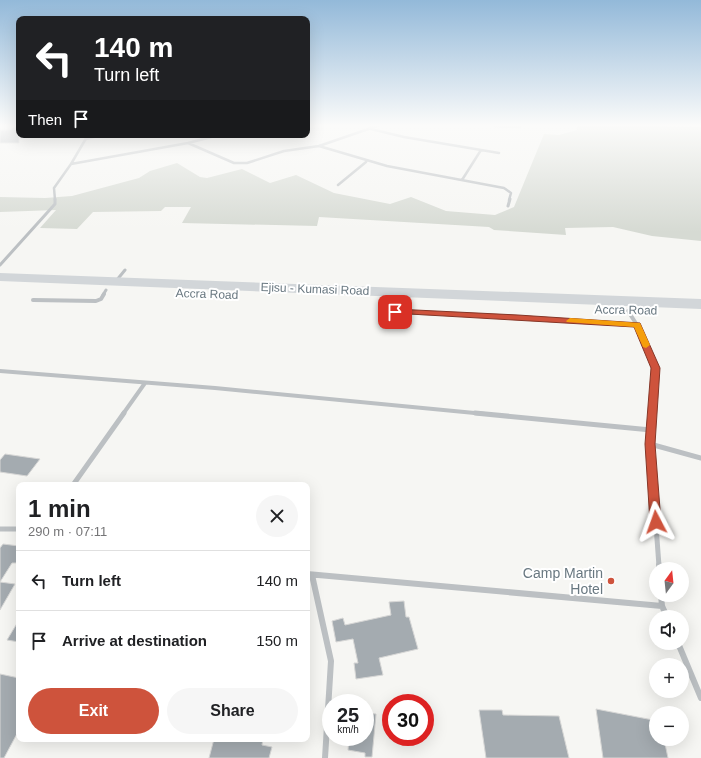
<!DOCTYPE html>
<html lang="en">
<head>
<meta charset="utf-8">
<style>
	:root { --surface:#fff; --page:#f6f6f6; --text:#202124; --muted:#757577; --line:#e0e0e0; --accent:#ce533c }
	body { margin:0; font-family:Arial,sans-serif; background:var(--page); color:var(--text); height:100vh; display:flex; flex-direction:column; font-size:15px; white-space:nowrap }
	* { box-sizing:border-box; margin:0 }
	p { font-size:13px; color:var(--muted) }
	.icon { flex:none; width:22px; height:22px; fill:none; stroke:currentColor; stroke-width:2; stroke-linecap:round; stroke-linejoin:round }
	.map { position:relative; flex:1; overflow:hidden }
	.details { position:absolute; left:16px; top:482px; width:294px; height:260px; display:flex; flex-direction:column; background:var(--surface); border-radius:8px; box-shadow:0 4px 16px #0002 }
	.details>* { flex:none }
	.top-card { position:absolute; left:16px; top:16px; width:294px; height:122px; border-radius:8px; box-shadow:0 4px 16px #0002; background:#202124; color:#fff; overflow:hidden }
	.needle { width:26px; rotate:15deg }
	.controls { position:absolute; left:649px; top:562px; display:grid; gap:8px }
	.controls a { display:grid; place-items:center; width:40px; height:40px; border-radius:50%; background:var(--surface); box-shadow:0 4px 16px #0002; font-size:20px }
	.speed { position:absolute; left:322px; top:694px; display:flex; gap:8px; font-size:20px; font-weight:700; text-align:center }
	.speed>* { display:grid; place-content:center; width:52px; height:52px; border-radius:50%; background:var(--surface); box-shadow:0 4px 16px #0002; line-height:1 }
	.speed small { font-size:10px; font-weight:400 }
	.speed .limit { border:6px solid #d22; background:#fff; color:#111 }
	.pin { position:absolute; display:grid; place-items:center; width:34px; height:34px; color:#fff; margin:-17px; border-radius:8px; box-shadow:0 2px 6px #0006 }
	.me { position:absolute; width:44px; margin:-22px; rotate:356deg; stroke-linejoin:round; filter:drop-shadow(0 0 3px #0008) }
	.turn { display:flex; align-items:center; gap:14px; height:84px; padding:0 12px; font-size:18px }
	.turn .icon { width:52px; height:52px; stroke-width:2.5 }
	.turn b { display:block; font-size:28px; line-height:34px }
	.then { display:flex; align-items:center; height:38px; padding:0 12px; background:#0003; gap:8px; font-size:15px }
	.round { display:grid; place-items:center; flex:none; width:42px; height:42px; border-radius:21px; background:var(--page) }
	.overview { display:flex; align-items:center; justify-content:space-between; height:68px; padding:0 12px }
	h1 { font-size:24px; font-weight:700; line-height:30px }
	.primary-button { display:flex; gap:8px; margin-top:auto; padding:8px 12px }
	.primary-button a { flex:1; height:46px; border-radius:24px; background:var(--accent); color:#fff; font-size:16px; font-weight:700; line-height:46px; text-align:center }
	.primary-button a+a { background:var(--page); color:var(--text) }
	ul { padding:0; list-style:none }
	li { display:flex; align-items:center; gap:12px; height:60px; padding:0 12px; border-top:1px solid var(--line) }
	li div { flex:1 }
	li b { display:block; font-size:15px }
	li em { font-style:normal }
	.map>svg:first-child { display:block }
</style>
</head>
<body>
<div class="map">
<svg width="701" height="758" viewBox="0 0 701 758">
	<rect width="100%" height="100%" fill="#f6f6f3"/>
	<path fill="#d6dad3" d="M 577,126 L 701,127 L 701,241 L 652,236 L 613,227 L 565,228 L 566,235 L 494,230 L 489,227 L 319,217 L 317,226 L 182,223 L 191,207 L 165,207 L 161,211 L 93,212 L 77,229 L 40,228 L 56,210 L 0,212 L 0,197 L 45,198 L 72,196 L 139,178 L 150,171 L 177,163 L 200,177 L 207,178 L 242,169 L 270,183 L 296,175 L 334,193 L 390,204 L 411,197 L 446,211 L 495,215 L 514,207 L 544,134 L 559,135 L 577,130 Z"/>
	<path fill="#a4abb0" stroke="#d7d7d6" d="M 16,126 L 19,126 L 19,143 L 0,143 L 0,130 L 10,130 Z
		M 5,454 L 40,459 L 27,476 L 0,472 L 0,460 Z
		M 3,544 L 19,546 L 19,559 L 16,563 L 12,563 L 0,582 L 15,584 L 0,610 L 0,548 Z
		M 404,601 L 406,617 L 409,617 L 418,649 L 379,658 L 383,675 L 356,679 L 354,663 L 358,663 L 353,639 L 336,642 L 332,621 L 343,618 L 345,625 L 391,615 L 389,602 Z
		M 19,620 L 19,642 L 7,640 Z
		M 0,674 L 19,678 L 19,730 L 4,758 L 0,758 Z
		M 596,709 L 653,720 L 656,739 L 664,739 L 668,758 L 603,758 Z
		M 479,710 L 502,710 L 503,715 L 559,716 L 569,758 L 486,758 Z
		M 365,713 L 376,714 L 372,757 L 365,757 L 365,753 L 348,750 L 349,737 L 365,737 Z
		M 214,739 L 263,739 L 262,745 L 272,747 L 269,758 L 209,758 Z"/>
	<g fill="none" stroke-linecap="round" stroke-linejoin="round">
		<path stroke="#bcc0c3" stroke-width="2.5" d="M 495,126 L 520,127
			M 371,129 L 404,137 L 499,153
			M 86,139 L 101,135
			M 188,143 L 234,163 L 247,163 L 284,151 L 319,146 L 377,126
			M 319,146 L 387,166 L 504,188 L 511,193 L 509,200
			M 71,164 L 188,143 L 219,135
			M 462,180 L 481,150
			M 338,185 L 366,162
			M 55,200 L 54,188 L 71,164 L 88,135"/>
		<path stroke="#bcc0c3" stroke-width="3" d="M 508,206 L 510,199
			M 0,265 L 55,204 L 55,199
			M 116,281 L 125,270
			M 103,295 L 106,290"/>
		<path stroke="#bcc0c3" stroke-width="4" d="M 33,300 L 96,301 L 101,299 L 104,294
			M 628,311 L 637,325 L 655,368 L 652,414
			M 395,312 L 518,317 L 637,325
			M 0,371 L 215,388 L 485,414
			M 123,414 L 145,383"/>
		<path stroke="#bcc0c3" stroke-width="5" d="M 475,413 L 651,430
			M 652,413 L 650,444 L 659,566
			M 650,444 L 701,458
			M 73,485 L 124,413
			M 0,529 L 19,529"/>
		<path stroke="#bcc0c3" stroke-width="6" d="M 659,565 L 659,569
			M 307,574 L 662,606
			M 312,575 L 331,661 L 325,758
			M 661,595 L 662,606 L 667,617
			M 678,643 L 701,698"/>
		<path fill="#d2d6d9" fill-rule="evenodd" d="M 0,273 L 701,299 L 701,309 L 0,281 Z"/>
	</g>
	<linearGradient id="sky" x2="0" y2="1"><stop stop-color="#93b9d9"/><stop offset="0.54" stop-color="#fbfbfa"/><stop offset="1" stop-color="#fbfbfa" stop-opacity="0"/></linearGradient>
	<rect width="701" height="232" fill="url(#sky)"/>
	<path fill="#ce533c" stroke="#863627" d="M 395,309 L 518,315 L 640,323 L 660,368 L 655,444 L 661,522 L 660,526 L 656,527 L 652,526 L 650,522 L 645,444 L 651,368 L 634,327 L 392,313 L 391,312 Z"/>
	<path fill="#f59e0b" d="M 570,318 L 640,323 L 650,345 L 646,348 L 643,347 L 634,327 L 567,322 L 566,321 Z"/>
	<circle fill="#ce533c" stroke="#fff" stroke-width="1.5" cx="611" cy="581" r="4"/>
	<g text-anchor="middle" stroke-width="4" stroke-linejoin="round" paint-order="stroke">
		<g font-size="12" fill="#697881" stroke="#fff">
			<text transform="translate(315 289) rotate(2)" y="4">Ejisu - Kumasi Road</text>
			<text transform="translate(207 294) rotate(2)" y="4">Accra Road</text>
			<text transform="translate(626 310) rotate(1)" y="4">Accra Road</text>
		</g>
		<g font-size="14" fill="#697881" stroke="#fff" text-anchor="end">
			<text x="603" y="578">Camp Martin<tspan x="603" dy="16">Hotel</tspan></text>
		</g>
	</g>
</svg>
<div class="controls">
<a><svg class="needle" viewBox="-14 -14 28 28"><path d="M0-13l5 13h-10z" fill="#e53935"/><path d="M0 13l5-13h-10z" fill="#757577"/></svg></a>
<a><svg class="icon" aria-label="sound" viewBox="0 0 24 24"><path d="M4 9h4l5-4v14l-5-4H4zM17 9q2 3 0 6"/></svg></a>
<a>+</a>
<a>−</a>
</div>
<div class="speed"><div>25<small>km/h</small></div><div class="limit">30</div></div>
<div class="pin" style="left:395px;top:312px;background:#d93025"><svg class="icon" aria-label="arrive" viewBox="0 0 24 24"><path d="M6 21V4h12l-3 4 3 4H6"/></svg></div>
<svg class="me" style="left:656px;top:522px" viewBox="-20 -20 40 40"><path d="M0-17L14 15 0 8-14 15z" fill="#ce533c" stroke="#fff" stroke-width="4"/></svg>
<div class="top-card">
<div class="turn"><svg class="icon" aria-label="left" viewBox="0 0 24 24"><path d="M17 20v-9H6M10 6l-5 5 5 5"/></svg><div><b>140 m</b>Turn left</div></div>
<div class="then">Then<svg class="icon" aria-label="arrive" viewBox="0 0 24 24"><path d="M6 21V4h12l-3 4 3 4H6"/></svg></div>
</div>
<section class="details">
<div class="overview"><div><h1>1 min</h1><p>290 m · 07:11</p></div><a class="round"><svg class="icon" aria-label="close" viewBox="0 0 24 24"><path d="M6 6l12 12M18 6L6 18"/></svg></a></div>
<ul>
<li><svg class="icon" aria-label="left" viewBox="0 0 24 24"><path d="M17 20v-9H6M10 6l-5 5 5 5"/></svg><div><b>Turn left</b></div><em>140 m</em></li>
<li><svg class="icon" aria-label="arrive" viewBox="0 0 24 24"><path d="M6 21V4h12l-3 4 3 4H6"/></svg><div><b>Arrive at destination</b></div><em>150 m</em></li>
</ul>
<div class="primary-button"><a>Exit</a><a>Share</a></div>
</section>
</div>
</body>
</html>
